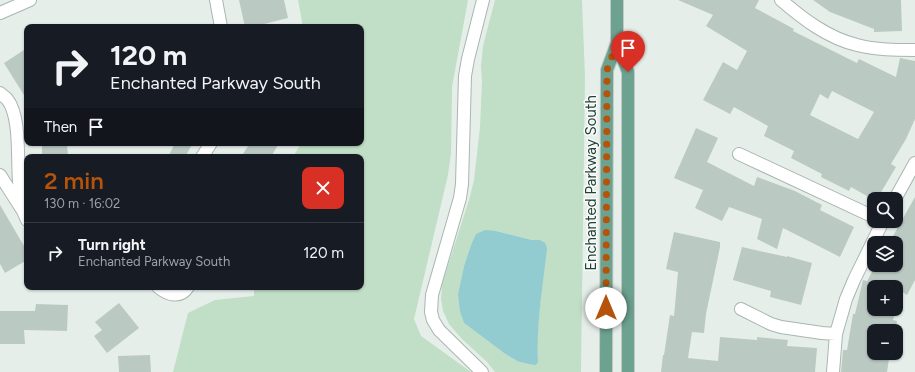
<!DOCTYPE html>
<html lang="en">
<head>
<meta charset="utf-8">
<style>
	:root { --surface:#171b24; --page:#20242c; --text:#f1f3f6; --muted:#9ea1a6; --line:#363941; --accent:#b45309 }
	body { margin:0; font-family:Figtree,sans-serif; background:var(--page); color:var(--text); height:100vh; display:flex; flex-direction:column; font-size:15px; white-space:nowrap }
	* { box-sizing:border-box; margin:0 }
	p { font-size:13px; color:var(--muted) }
	.icon { flex:none; width:22px; height:22px; fill:none; stroke:currentColor; stroke-width:2; stroke-linecap:round; stroke-linejoin:round }
	.map { position:relative; flex:1; overflow:hidden }
	.drawer { position:absolute; left:24px; top:154px; width:340px; height:136px; display:flex; flex-direction:column; background:var(--surface); border-radius:8px; box-shadow:0 1px 3px #0004 }
	.drawer>* { flex:none }
	.hud { position:absolute; left:24px; top:24px; width:340px; height:122px; border-radius:8px; box-shadow:0 1px 3px #0004; background:#171b24; color:var(--text); overflow:hidden }
	.controls { position:absolute; left:867px; top:192px; display:grid; gap:8px }
	.controls a { display:grid; place-items:center; width:36px; height:36px; border-radius:8px; background:var(--surface); box-shadow:0 1px 3px #0004; font-size:20px }
	.pin { position:absolute; display:grid; place-items:center; width:34px; height:34px; color:#fff; margin:-41px -17px; border-radius:50% 50% 50% 0; rotate:-45deg; box-shadow:0 0 4px #0007 }
	.pin .icon { rotate:45deg }
	.me { position:absolute; width:44px; margin:-22px; rotate:0deg; stroke-linejoin:round; filter:drop-shadow(0 0 3px #0008) }
	.turn { display:flex; align-items:center; gap:14px; height:84px; padding:0 20px; font-size:18px }
	.turn .icon { width:52px; height:52px; stroke-width:2.5 }
	.turn b { display:block; font-size:28px; line-height:34px }
	.then { display:flex; align-items:center; height:38px; padding:0 20px; background:#0003; gap:8px; font-size:15px }
	.round { display:grid; place-items:center; flex:none; width:42px; height:42px; border-radius:8px; background:var(--page) }
	.headline { display:flex; align-items:center; justify-content:space-between; height:68px; padding:0 20px }
	h1 { font-size:24px; font-weight:600; line-height:30px; color:var(--accent) }
	ul { padding:0; list-style:none }
	li { display:flex; align-items:center; gap:12px; height:60px; padding:0 20px; border-top:1px solid var(--line) }
	li div { flex:1 }
	li b { display:block; font-size:15px }
	li em { font-style:normal }
	.map>svg:first-child { display:block }
</style>
</head>
<body>
<div class="map">
<svg width="915" height="372" viewBox="0 0 915 372">
	<rect width="100%" height="100%" fill="#e6eeea"/>
	<path fill="#c1dec6" fill-rule="evenodd" d="M 298,0 L 468,0 L 452,87 L 451,153 L 448,175 L 414,319 L 421,336 L 471,372 L 173,372 L 188,313 L 215,300 L 254,296 L 254,287 L 361,287 L 361,157 L 293,157 L 300,145 L 300,143 L 361,143 L 361,27 L 303,27 Z
		M 495,0 L 582,0 L 585,77 L 581,372 L 495,372 L 487,362 L 462,339 L 449,324 L 443,311 L 441,299 L 442,284 L 469,200 L 474,180 L 480,127 L 482,81 L 481,66 L 483,46 ZM 496,231 L 532,240 L 540,240 L 545,263 L 542,287 L 537,334 L 538,362 L 517,361 L 504,353 L 464,323 L 458,294 L 464,266 L 471,245 Z"/>
	<path fill="#92cbd0" d="M 485,230 L 496,231 L 532,240 L 540,240 L 545,243 L 547,248 C 543,286 536,324 538,362 L 536,365 L 529,364 L 517,361 L 504,353 L 464,323 L 460,311 L 458,294 L 464,266 L 471,245 L 476,234 Z"/>
	<path fill="#bbc9c3" fill-rule="evenodd" d="M 239,0 L 284,0 L 288,18 L 252,27 L 245,27 Z
		M 678,0 L 759,0 L 755,8 L 794,29 L 793,31 L 857,63 L 859,59 L 896,77 L 900,58 L 915,61 L 915,119 L 906,139 L 891,164 L 896,167 L 877,199 L 874,199 L 874,200 L 851,187 L 849,191 L 821,177 L 822,174 L 791,158 L 794,151 L 764,136 L 768,126 L 734,107 L 730,114 L 703,100 L 723,62 L 737,70 L 747,51 L 706,26 L 713,15 ZM 832,91 L 874,112 L 858,139 L 810,115 L 820,94 L 828,99 Z
		M 813,0 L 901,0 L 902,31 L 874,32 L 874,29 L 830,12 Z
		M 27,48 L 27,100 L 4,63 Z
		M 696,128 L 718,138 L 707,162 L 754,186 L 757,177 L 795,191 L 822,205 L 820,210 L 854,227 L 840,257 L 783,228 L 777,249 L 757,239 L 762,219 L 729,207 L 722,221 L 695,208 L 703,190 L 674,178 Z
		M 43,143 L 67,143 L 68,157 L 42,157 L 42,145 L 43,145 Z
		M 175,143 L 193,143 L 185,157 L 168,157 Z
		M 250,143 L 279,143 L 271,157 L 241,157 Z
		M 915,197 L 915,280 L 907,295 L 896,288 L 896,287 L 874,287 L 874,309 L 896,309 L 893,320 L 897,321 L 896,331 L 874,331 L 874,353 L 890,353 L 887,372 L 841,372 L 843,350 L 847,350 L 853,314 L 855,314 L 863,280 L 867,281 L 876,265 L 896,265 L 896,243 L 889,243 Z
		M 0,205 L 27,251 L 27,260 L 5,273 L 0,264 Z
		M 674,232 L 720,242 L 720,247 L 706,314 L 704,333 L 692,332 L 688,358 L 718,361 L 720,337 L 757,340 L 757,337 L 788,340 L 787,346 L 817,348 L 815,372 L 661,372 L 663,355 L 664,355 L 670,315 L 674,316 L 678,272 L 666,269 Z
		M 742,247 L 787,257 L 787,256 L 812,263 L 801,305 L 770,297 L 771,291 L 733,280 Z
		M 119,303 L 139,328 L 107,353 L 94,336 L 102,330 L 95,322 Z
		M 36,304 L 68,305 L 67,331 L 24,330 L 25,344 L 0,344 L 0,311 L 35,311 Z
		M 150,355 L 151,372 L 119,372 L 118,356 Z"/>
	<g fill="none" stroke-linecap="round" stroke-linejoin="round">
		<defs>
			<path id="minor" d="M 216,0 L 221,27
				M 781,0 C 803,19 828,38 857,45 C 876,50 896,50 915,50
				M 0,13 L 30,0
				M 0,93 C 2,95 5,97 7,99 C 21,116 17,159 19,181 C 20,191 22,201 23,211
				M 739,154 L 874,217
				M 202,157 L 211,143
				M 0,175 L 23,211 L 27,220
				M 895,199 L 915,163
				M 158,287 C 168,295 180,299 188,287
				M 741,309 L 771,324 L 781,327 L 822,333 L 836,334
				M 482,372 L 439,330 L 433,320 L 431,312 L 432,295 L 460,198 L 462,184 L 465,76 L 468,59 L 483,0
				M 833,372 L 836,334 L 846,299 L 854,280 L 883,221"/>
			<path id="major" d="M 617,43 L 628,72 L 628,372
				M 606,372 L 607,70 L 617,43 L 617,0"/>
		</defs>
		<use href="#minor" stroke="#a9b6b1" stroke-width="14"/>
		<use href="#major" stroke="#c2cac7" stroke-width="14"/>
		<use href="#minor" stroke="#fff" stroke-width="12"/>
		<use href="#major" stroke="#6da190" stroke-width="12"/>
	</g>
	<g fill="none" stroke-linecap="round" stroke-linejoin="round">
		<path stroke="#b45309" stroke-width="7" stroke-dasharray="0 12.6" d="M 606,308 L 607,70 L 617,43 L 628,72"/>
	</g>
	<g text-anchor="middle" stroke-width="3" stroke-linejoin="round" paint-order="stroke">
		<g font-size="15" fill="#264037" stroke="#f7fbf8">
			<text transform="translate(591 183) rotate(-90)" y="5">Enchanted Parkway South</text>
		</g>
	</g>
</svg>
<div class="controls">
<a><svg class="icon" aria-label="search" viewBox="0 0 24 24"><circle cx="10" cy="10" r="6"/><path d="M15 15l6 6"/></svg></a>
<a><svg class="icon" aria-label="layers" viewBox="0 0 24 24"><path d="M12 4l9 5-9 5-9-5zM3 14l9 5 9-5"/></svg></a>
<a>+</a>
<a>−</a>
</div>
<div class="pin" style="left:628px;top:72px;background:#d93025"><svg class="icon" aria-label="arrive" viewBox="0 0 24 24"><path d="M6 21V4h12l-3 4 3 4H6"/></svg></div>
<svg class="me" style="left:606px;top:308px" viewBox="-20 -20 40 40"><circle r="19" fill="#fff"/><path d="M0-13L10 11 0 6-10 11z" fill="#b45309"/></svg>
<div class="hud">
<div class="turn"><svg class="icon" aria-label="right" viewBox="0 0 24 24"><path d="M7 20v-9h11M14 6l5 5-5 5"/></svg><div><b>120 m</b>Enchanted Parkway South</div></div>
<div class="then">Then<svg class="icon" aria-label="arrive" viewBox="0 0 24 24"><path d="M6 21V4h12l-3 4 3 4H6"/></svg></div>
</div>
<section class="drawer">
<div class="headline"><div><h1>2 min</h1><p>130 m · 16:02</p></div><a class="round" style="background:#d93025;color:#fff"><svg class="icon" aria-label="close" viewBox="0 0 24 24"><path d="M6 6l12 12M18 6L6 18"/></svg></a></div>
<ul>
<li><svg class="icon" aria-label="right" viewBox="0 0 24 24"><path d="M7 20v-9h11M14 6l5 5-5 5"/></svg><div><b>Turn right</b><p>Enchanted Parkway South</p></div><em>120 m</em></li>
</ul>
</section>
</div>
</body>
</html>
